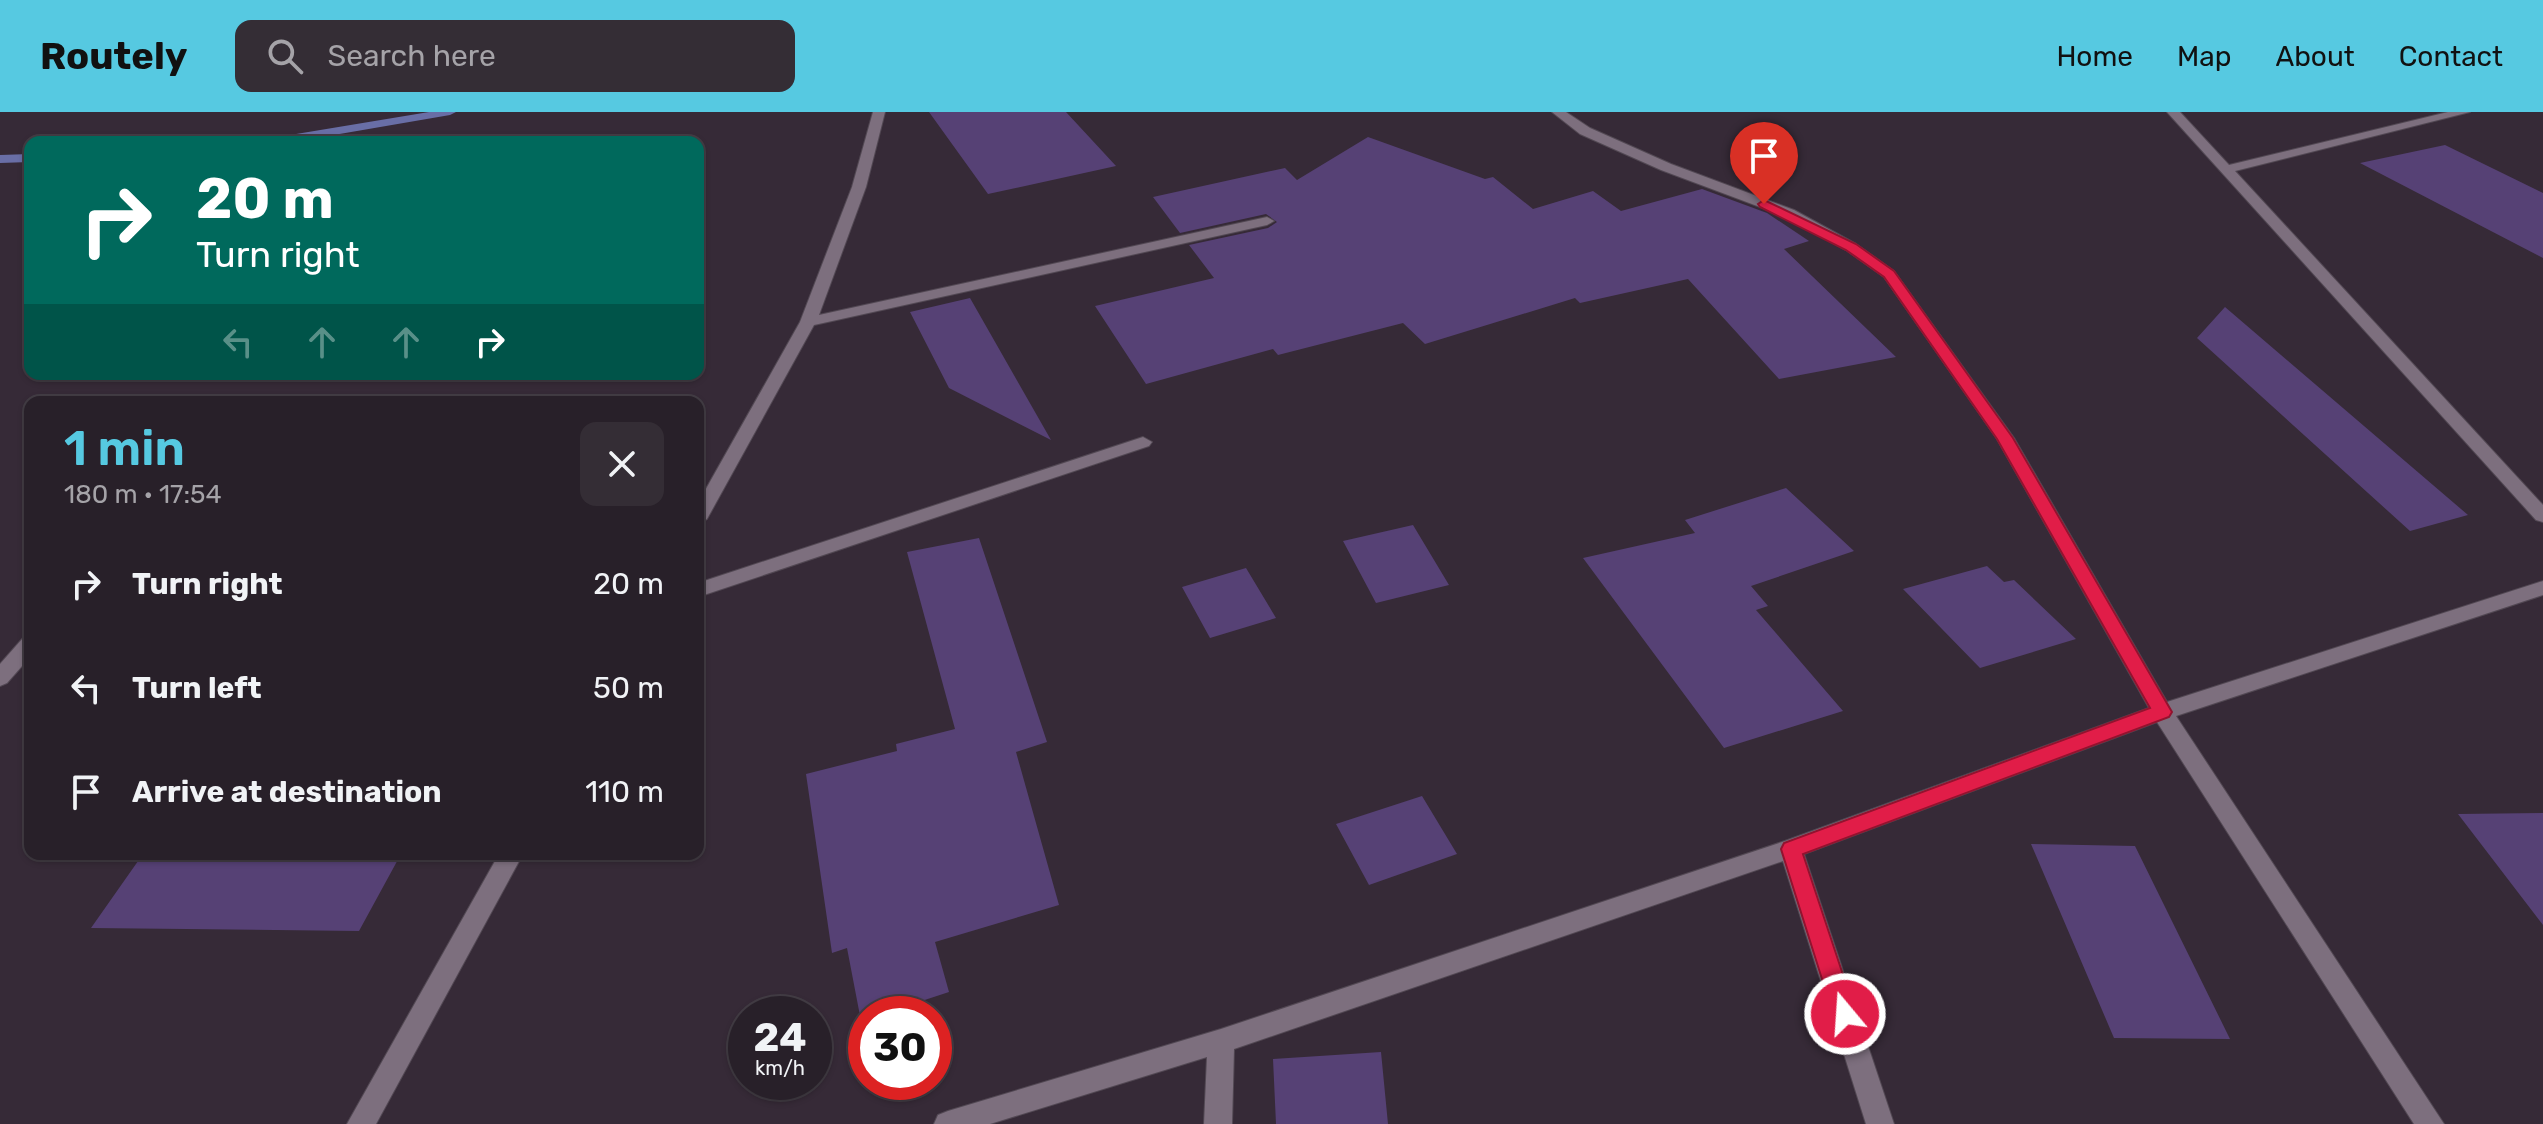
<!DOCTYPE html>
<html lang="en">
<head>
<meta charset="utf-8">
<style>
	:root { --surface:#282029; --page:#342d35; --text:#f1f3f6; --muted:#a5a3a8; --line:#443e46; --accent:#56c9e1 }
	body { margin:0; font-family:Rubik,sans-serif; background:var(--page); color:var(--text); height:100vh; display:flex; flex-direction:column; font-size:30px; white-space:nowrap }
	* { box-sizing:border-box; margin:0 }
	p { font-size:26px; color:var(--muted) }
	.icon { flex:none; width:44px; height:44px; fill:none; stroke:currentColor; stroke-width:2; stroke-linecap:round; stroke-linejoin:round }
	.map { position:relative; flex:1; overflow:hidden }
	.details { position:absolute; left:24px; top:284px; width:680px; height:464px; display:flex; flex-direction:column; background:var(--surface); border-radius:16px; box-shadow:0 2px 6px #0004,0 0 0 2px var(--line) }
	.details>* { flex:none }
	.banner { position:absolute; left:24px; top:24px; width:680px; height:244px; border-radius:16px; box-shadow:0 2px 6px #0004,0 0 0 2px var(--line); background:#00695c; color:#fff; overflow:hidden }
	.speed { position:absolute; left:728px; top:884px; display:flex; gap:16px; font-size:40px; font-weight:700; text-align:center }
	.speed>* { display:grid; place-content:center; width:104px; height:104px; border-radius:50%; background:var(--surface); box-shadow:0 2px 6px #0004,0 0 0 2px var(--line); line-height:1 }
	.speed small { font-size:20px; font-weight:400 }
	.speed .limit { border:12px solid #d22; background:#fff; color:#111 }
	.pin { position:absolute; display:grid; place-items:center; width:68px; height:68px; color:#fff; margin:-82px -34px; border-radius:50% 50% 50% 0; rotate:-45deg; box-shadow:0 0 8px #0007 }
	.pin .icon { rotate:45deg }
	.me { position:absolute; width:88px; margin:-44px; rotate:342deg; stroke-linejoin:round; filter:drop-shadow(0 0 6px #0008) }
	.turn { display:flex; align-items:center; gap:28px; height:168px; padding:0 40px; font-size:36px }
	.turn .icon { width:104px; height:104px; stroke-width:2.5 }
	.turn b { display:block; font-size:56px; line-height:68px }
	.lanes { display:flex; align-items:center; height:76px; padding:0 40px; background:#0003; justify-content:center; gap:40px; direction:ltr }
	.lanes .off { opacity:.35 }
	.round { display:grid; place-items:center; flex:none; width:84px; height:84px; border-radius:16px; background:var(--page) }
	.head { display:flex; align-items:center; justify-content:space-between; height:136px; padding:0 40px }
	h1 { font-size:48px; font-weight:600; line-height:60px; color:var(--accent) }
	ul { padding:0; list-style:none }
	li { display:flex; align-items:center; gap:24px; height:104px; padding:0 40px }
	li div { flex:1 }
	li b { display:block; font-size:30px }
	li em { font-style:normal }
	header { display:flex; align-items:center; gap:48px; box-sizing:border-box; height:112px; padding:0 40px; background:var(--accent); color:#111 }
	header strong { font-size:38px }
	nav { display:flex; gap:44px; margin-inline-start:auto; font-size:28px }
	.search { width:560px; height:72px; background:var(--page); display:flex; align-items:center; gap:20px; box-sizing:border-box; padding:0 28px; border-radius:16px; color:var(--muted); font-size:30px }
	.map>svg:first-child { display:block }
</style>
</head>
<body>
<header>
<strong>Routely</strong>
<div class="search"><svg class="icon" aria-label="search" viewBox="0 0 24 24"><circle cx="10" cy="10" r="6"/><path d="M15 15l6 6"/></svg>Search here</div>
<nav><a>Home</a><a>Map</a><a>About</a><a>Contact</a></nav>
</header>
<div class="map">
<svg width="2543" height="1012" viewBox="0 0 2543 1012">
	<rect width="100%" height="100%" fill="#362a37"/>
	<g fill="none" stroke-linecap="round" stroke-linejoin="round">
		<path fill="#696ea6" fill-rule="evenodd" d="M 429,0 L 456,0 L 450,3 L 293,30 L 266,30 L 272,26 Z
			M 30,42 L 30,50 L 0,51 L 0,43 Z"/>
	</g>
	<path fill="#564175" d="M 929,0 L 1066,0 L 1116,54 L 988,82 Z
		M 1368,25 L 1485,67 L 1493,65 L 1533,97 L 1593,79 L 1621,99 L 1702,77 L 1767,101 L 1809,129 L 1784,137 L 1896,245 L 1779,267 L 1688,167 L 1580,191 L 1575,186 L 1425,232 L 1403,211 L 1278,243 L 1273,237 L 1146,272 L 1095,194 L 1214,166 L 1189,133 L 1268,116 L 1277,110 L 1266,102 L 1180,121 L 1153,85 L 1285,56 L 1297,68 Z
		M 2445,33 L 2543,81 L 2543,146 L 2360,51 Z
		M 970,186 L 1051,328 L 949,276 L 910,200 Z
		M 2225,195 L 2364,314 L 2468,403 L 2410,419 L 2197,226 Z
		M 1786,376 L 1854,439 L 1751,474 L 1768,494 L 1756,498 L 1843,599 L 1724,636 L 1583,446 L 1695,421 L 1685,408 Z
		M 1413,413 L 1449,473 L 1376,491 L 1343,429 Z
		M 979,426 L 1047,630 L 1016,640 L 1059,793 L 935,830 L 949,880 L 882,902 L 866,902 L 866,907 L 861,909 L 847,836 L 832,841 L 806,662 L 897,639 L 896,632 L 955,617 L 907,440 Z
		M 1987,454 L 2004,470 L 2014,468 L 2076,527 L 1980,556 L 1903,477 Z
		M 1246,456 L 1276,506 L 1210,526 L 1182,475 Z
		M 1422,684 L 1457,742 L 1369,773 L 1336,712 Z
		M 2543,701 L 2543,813 L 2458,702 Z
		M 2031,732 L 2135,734 L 2230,927 L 2114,926 Z
		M 143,742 L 401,742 L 359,819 L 91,816 Z
		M 1381,940 L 1388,1012 L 1276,1012 L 1273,947 Z"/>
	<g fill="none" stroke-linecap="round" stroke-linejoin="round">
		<defs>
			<path id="minor" d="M 873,0 L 885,0 L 866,75 L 819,203 L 1267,105 L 1274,109 L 1267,113 L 814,213 L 707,407 L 698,413 L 698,391 L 800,210 L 852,75 Z
				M 1552,0 L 1566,0 L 1590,16 L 1671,52 L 1794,98 L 1856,132 L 1894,159 L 2014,326 L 2167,590 L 2543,469 L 2543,483 L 2176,604 L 2444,1012 L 2414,1012 L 2157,610 L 1804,742 L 1894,1012 L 1866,1012 L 1783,749 L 1234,937 L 1232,1012 L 1204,1012 L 1207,945 L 990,1012 L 934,1012 L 938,1003 L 948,999 L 1221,917 L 1785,729 L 2149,596 L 1997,327 L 1884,165 L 1846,138 L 1784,104 L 1661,58 L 1580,22 Z
				M 2167,0 L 2180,0 L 2229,53 L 2448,0 L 2470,0 L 2235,59 L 2543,393 L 2543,410 L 2536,408 Z
				M 1143,325 L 1152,330 L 1149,334 L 698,485 L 698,471 Z
				M 30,524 L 30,545 L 7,571 L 0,574 L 0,552 L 23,526 Z
				M 499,742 L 523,742 L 376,1012 L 347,1012 Z"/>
		</defs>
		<use href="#minor" stroke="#524853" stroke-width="2"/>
		<use href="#minor" fill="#7d6f7e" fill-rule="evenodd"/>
	</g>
	<path fill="#e11d48" stroke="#92132f" stroke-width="2" d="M 1764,88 L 1856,132 L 1894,159 L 2013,326 L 2172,600 L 2169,605 L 1803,742 L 1856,902 L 1853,910 L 1845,913 L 1836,910 L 1833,902 L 1781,737 L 1784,731 L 2150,596 L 1997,327 L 1884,165 L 1846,138 L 1760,95 L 1758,92 Z"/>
</svg>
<div class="speed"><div>24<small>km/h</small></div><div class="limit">30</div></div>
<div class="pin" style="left:1764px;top:92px;background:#d93025"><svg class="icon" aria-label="arrive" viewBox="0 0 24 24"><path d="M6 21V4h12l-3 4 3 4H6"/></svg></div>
<svg class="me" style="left:1845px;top:902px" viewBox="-20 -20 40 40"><circle r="17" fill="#e11d48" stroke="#fff" stroke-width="3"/><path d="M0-11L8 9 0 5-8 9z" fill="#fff"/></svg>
<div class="banner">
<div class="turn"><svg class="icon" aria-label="right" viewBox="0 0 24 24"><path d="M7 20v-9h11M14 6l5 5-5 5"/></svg><div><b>20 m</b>Turn right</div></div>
<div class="lanes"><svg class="icon off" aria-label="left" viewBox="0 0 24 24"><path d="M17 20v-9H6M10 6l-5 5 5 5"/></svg><svg class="icon off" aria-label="ahead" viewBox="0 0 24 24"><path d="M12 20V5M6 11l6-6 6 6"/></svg><svg class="icon off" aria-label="ahead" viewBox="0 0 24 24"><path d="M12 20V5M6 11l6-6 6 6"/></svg><svg class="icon" aria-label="right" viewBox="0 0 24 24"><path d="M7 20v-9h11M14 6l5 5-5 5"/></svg></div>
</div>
<section class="details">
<div class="head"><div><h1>1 min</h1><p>180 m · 17:54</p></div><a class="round"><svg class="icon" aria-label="close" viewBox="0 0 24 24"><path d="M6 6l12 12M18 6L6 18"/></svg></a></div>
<ul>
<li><svg class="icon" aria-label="right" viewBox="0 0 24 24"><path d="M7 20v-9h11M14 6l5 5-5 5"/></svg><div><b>Turn right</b></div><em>20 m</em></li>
<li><svg class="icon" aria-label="left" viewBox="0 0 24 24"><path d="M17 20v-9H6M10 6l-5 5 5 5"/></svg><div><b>Turn left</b></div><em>50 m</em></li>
<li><svg class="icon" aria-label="arrive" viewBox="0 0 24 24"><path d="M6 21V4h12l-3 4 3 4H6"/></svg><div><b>Arrive at destination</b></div><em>110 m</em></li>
</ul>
</section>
</div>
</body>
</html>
